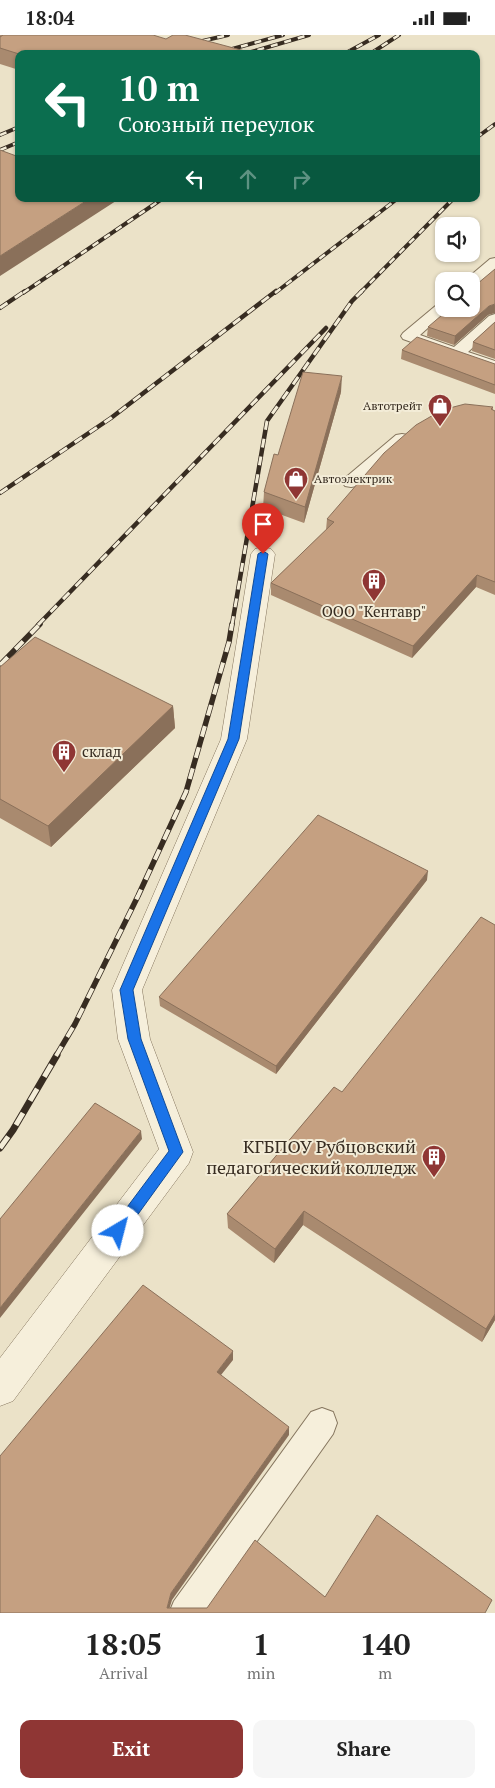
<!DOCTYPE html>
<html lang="en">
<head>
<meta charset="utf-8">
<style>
	:root { --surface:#fff; --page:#f6f6f6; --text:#222; --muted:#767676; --accent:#8f3634 }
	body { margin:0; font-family:"PT Serif",serif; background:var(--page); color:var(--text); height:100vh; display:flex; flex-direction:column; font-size:19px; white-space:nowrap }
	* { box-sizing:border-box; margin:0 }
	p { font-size:16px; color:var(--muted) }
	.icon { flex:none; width:28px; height:28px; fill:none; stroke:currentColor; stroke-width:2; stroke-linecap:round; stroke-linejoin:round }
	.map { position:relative; height:1578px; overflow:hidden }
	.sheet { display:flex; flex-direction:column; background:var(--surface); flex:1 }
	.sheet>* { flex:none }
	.guide { position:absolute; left:15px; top:15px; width:465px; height:152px; border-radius:10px; box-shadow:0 1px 4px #0004; background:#0b6e4f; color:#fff; overflow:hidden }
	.tools { position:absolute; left:435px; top:182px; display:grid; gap:10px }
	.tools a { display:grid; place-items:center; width:45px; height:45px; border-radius:10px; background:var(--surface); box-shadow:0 1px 4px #0004; font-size:25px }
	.pin { position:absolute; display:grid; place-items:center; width:42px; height:42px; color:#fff; margin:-51px -21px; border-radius:50% 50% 50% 0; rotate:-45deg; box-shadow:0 0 5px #0007 }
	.pin .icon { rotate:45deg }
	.me { position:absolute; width:55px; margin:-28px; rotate:37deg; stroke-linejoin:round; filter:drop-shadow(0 0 4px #0008) }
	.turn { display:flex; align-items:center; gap:18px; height:105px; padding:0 20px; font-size:22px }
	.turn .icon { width:65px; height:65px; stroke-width:2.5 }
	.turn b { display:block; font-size:35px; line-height:42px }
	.lanes { display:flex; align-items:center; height:48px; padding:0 20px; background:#0003; justify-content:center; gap:25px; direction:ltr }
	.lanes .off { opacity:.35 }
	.eta { display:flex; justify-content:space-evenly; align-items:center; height:85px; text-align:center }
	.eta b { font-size:30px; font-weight:700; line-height:35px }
	.action { display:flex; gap:10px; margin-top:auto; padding:10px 20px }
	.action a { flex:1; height:58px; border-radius:10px; background:var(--accent); color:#fff; font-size:20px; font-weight:700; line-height:58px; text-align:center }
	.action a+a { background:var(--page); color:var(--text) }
	.status { display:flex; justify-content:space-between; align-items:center; height:35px; padding:0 25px; background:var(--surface); direction:ltr }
	.status svg { height:14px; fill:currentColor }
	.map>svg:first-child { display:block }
</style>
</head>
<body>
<div class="status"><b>18:04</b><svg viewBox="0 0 49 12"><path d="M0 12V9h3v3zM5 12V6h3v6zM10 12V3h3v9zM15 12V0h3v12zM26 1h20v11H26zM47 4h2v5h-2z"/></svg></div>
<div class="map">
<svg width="495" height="1578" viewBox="0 0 495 1578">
	<rect width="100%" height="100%" fill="#ebe2c8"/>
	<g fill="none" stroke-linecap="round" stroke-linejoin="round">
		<defs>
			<path id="service" d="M 495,223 L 495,235 L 476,250 L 471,251 L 471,246 L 464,246 L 490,224 Z
				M 444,266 L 444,274 L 449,274 L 420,300 L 454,312 L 489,281 L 495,279 L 495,292 L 468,317 L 495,326 L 495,337 L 403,304 L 401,301 L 403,298 L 439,268 Z
				M 402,399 L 408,400 L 411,404 L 408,408 L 357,451 L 351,452 L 345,451 L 342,447 L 345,443 L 396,400 Z
				M 322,1373 L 333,1377 L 337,1388 L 333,1399 L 206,1578 L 169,1578 L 174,1566 L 311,1377 Z"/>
			<path id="minor" d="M 263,512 L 271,514 L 275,519 L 247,704 L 142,955 L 150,1004 L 193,1117 L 189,1128 L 13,1366 L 0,1371 L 0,1323 L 159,1114 L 118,1004 L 112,955 L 221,704 L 251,519 L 255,514 Z"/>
		</defs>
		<use href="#service" stroke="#85755e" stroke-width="2"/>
		<use href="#minor" stroke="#85755e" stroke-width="1"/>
		<use href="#service" fill="#f6efdb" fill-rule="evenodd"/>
		<use href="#minor" fill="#f6efdb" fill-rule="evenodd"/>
		<defs>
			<path id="rail-far3" d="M 164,19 L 181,11 L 228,0
				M 214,19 L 283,0
				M 244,19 L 309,0
				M 344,19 L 379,0
				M 370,19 L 399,0
				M 0,100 L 19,92
				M 476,103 L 495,89
				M 0,115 L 19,107
				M 23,258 L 162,164
				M 275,258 L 397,164
				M 360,258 L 453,164"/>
			<path id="rail-far2" d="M 0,273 L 25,256
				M 0,458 L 111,383 L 276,256
				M 38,590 L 326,293
				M 232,590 L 267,386 L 352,266 L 362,256"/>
			<path id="rail-far1" d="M 0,630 L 40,589
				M 56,1021 L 75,989 L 138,861 L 186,757 L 229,607 L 232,589"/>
			<path id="rail" d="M 0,1113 L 13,1095 L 57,1020"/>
		</defs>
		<use href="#rail-far3" stroke="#372c21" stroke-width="4"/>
		<use href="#rail-far2" stroke="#372c21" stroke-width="4.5"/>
		<use href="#rail-far1" stroke="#372c21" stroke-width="5.5"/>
		<use href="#rail" stroke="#372c21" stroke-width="7"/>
		<use href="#rail-far3" stroke="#f3ecd7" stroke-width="2.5" stroke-dasharray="7" stroke-linecap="butt"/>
		<use href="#rail-far2" stroke="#f3ecd7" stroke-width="3" stroke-dasharray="9" stroke-linecap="butt"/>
		<use href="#rail-far1" stroke="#f3ecd7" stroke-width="4" stroke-dasharray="11" stroke-linecap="butt"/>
		<use href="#rail" stroke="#f3ecd7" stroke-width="5" stroke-dasharray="14" stroke-linecap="butt"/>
	</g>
	<path fill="#a98a6f" d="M 0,0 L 166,4 L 256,19 L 19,19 L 19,35 L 0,29 Z
		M 488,280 L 454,310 L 427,301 L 428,292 Z
		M 495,287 L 495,324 L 472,316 L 473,307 Z
		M 402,315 L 495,329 L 495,359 L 401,324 Z
		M 341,357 L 304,488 L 263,473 L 264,457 L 278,420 Z
		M 493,372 L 493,375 L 495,376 L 495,560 L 476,552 L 412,623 L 271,560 L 271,548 L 326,495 L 327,484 Z
		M 0,632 L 173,671 L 175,693 L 51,812 L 0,783 Z
		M 427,845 L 276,1039 L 160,971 L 159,962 Z
		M 334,1052 L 495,1285 L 482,1307 L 303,1190 L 274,1228 L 228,1193 L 227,1179 Z"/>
	<path fill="#8a705a" d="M 89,164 L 119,164 L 0,241 L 0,221 Z
		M 495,269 L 495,278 L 488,280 L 454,310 L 455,301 L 489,271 Z
		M 342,341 L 341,357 L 304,488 L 305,472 Z
		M 477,540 L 476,552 L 412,623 L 413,611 Z
		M 173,671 L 175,693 L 51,812 L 48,791 Z
		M 428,836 L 427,845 L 276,1039 L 276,1031 Z
		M 141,1096 L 142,1104 L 0,1283 L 0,1273 Z
		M 304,1176 L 303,1190 L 274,1228 L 275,1214 Z
		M 495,1279 L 495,1285 L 482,1307 L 486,1294 Z
		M 233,1316 L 233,1325 L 217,1345 L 217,1337 Z
		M 289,1392 L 289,1400 L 172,1565 L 168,1578 L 167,1573 L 171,1558 Z"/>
	<path fill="#c5a081" stroke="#8a705a" d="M 3,0 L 153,0 L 166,4 L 173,0 L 185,0 L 256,19 L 19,19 L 0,13 L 0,2 Z
		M 0,115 L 19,122 L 19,164 L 89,164 L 0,221 Z
		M 495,234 L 495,269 L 489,271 L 455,301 L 428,292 L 449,274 L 471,274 L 471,254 Z
		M 495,287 L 495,315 L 473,307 Z
		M 417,302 L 495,329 L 495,350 L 402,315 Z
		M 303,337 L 342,341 L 305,472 L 264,457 L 274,419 L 278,420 Z
		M 465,369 L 493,372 L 491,374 L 495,376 L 495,547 L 477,540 L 413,611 L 271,548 L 334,487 L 327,484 L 384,418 L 416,390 L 442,375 Z
		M 35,602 L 173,671 L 48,791 L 0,764 L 0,632 Z
		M 318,780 L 428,836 L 276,1031 L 159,962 Z
		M 481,882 L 495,890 L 495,1279 L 486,1294 L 304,1176 L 275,1214 L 227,1179 L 334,1052 L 342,1057 Z
		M 95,1068 L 141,1096 L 0,1273 L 0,1184 Z
		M 143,1250 L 233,1316 L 217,1337 L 289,1392 L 171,1558 L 167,1573 L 207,1573 L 255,1505 L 325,1562 L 377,1480 L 492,1565 L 485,1578 L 0,1578 L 0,1421 Z"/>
	<path fill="#1a73e8" stroke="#114b97" d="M 263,516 L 268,519 L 239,704 L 133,955 L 141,1004 L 183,1117 L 123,1200 L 118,1202 L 113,1200 L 111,1196 L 113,1191 L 169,1116 L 128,1004 L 120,955 L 228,704 L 258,519 Z"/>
	<defs>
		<symbol id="shop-pin" viewBox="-11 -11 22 30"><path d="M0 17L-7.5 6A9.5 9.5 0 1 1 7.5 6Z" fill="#8f3634" stroke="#f3ecd7"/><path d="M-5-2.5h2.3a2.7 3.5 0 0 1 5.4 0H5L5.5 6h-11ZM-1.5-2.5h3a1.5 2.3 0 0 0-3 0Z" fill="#fff"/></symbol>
		<symbol id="building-pin" viewBox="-11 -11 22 30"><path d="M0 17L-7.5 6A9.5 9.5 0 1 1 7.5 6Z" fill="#8f3634" stroke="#f3ecd7"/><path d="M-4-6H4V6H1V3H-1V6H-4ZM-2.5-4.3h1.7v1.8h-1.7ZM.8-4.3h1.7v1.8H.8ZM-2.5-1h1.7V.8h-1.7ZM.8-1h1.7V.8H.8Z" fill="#fff"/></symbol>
	</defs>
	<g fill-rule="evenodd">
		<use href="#shop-pin" x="426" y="357" width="28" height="38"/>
		<use href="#shop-pin" x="282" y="430" width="28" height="38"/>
		<use href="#building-pin" x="360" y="532" width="28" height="38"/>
		<use href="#building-pin" x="50" y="703" width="28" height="38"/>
		<use href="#building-pin" x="420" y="1108" width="28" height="38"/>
	</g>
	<g text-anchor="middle" stroke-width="4" stroke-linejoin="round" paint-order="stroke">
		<g font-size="12" fill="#372c21" stroke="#f3ecd7" text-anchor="end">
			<text x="422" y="375">Автотрейт</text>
			<text x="314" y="448" text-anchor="start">Автоэлектрик</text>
		</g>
		<g font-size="15" fill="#372c21" stroke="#f3ecd7">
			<text x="374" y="582">ООО "Кентавр"</text>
			<text x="82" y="722" text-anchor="start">склад</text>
		</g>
		<g font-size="18" fill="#372c21" stroke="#f3ecd7" text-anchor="end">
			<text x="416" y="1118">КГБПОУ Рубцовский<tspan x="416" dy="21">педагогический колледж</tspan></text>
		</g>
	</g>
</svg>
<div class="tools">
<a><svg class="icon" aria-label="sound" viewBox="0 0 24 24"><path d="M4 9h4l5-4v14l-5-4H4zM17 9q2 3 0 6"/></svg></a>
<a><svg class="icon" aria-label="search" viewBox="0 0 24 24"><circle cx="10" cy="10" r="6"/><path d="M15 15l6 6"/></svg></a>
</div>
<div class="pin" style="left:263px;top:519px;background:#d93025"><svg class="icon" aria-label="arrive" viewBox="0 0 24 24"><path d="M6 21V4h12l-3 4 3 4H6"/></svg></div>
<svg class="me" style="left:118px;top:1196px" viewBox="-20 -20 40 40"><circle r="19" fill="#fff"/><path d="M0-13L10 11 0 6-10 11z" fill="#1a73e8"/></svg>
<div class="guide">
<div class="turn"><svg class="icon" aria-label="left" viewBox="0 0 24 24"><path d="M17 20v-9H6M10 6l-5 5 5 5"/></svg><div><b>10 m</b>Союзный переулок</div></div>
<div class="lanes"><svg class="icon" aria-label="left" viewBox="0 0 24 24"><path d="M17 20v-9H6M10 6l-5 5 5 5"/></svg><svg class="icon off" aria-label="ahead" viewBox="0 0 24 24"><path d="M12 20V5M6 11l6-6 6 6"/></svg><svg class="icon off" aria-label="right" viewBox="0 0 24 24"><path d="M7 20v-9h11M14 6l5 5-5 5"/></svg></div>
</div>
</div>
<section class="sheet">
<div class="eta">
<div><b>18:05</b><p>Arrival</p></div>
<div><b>1</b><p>min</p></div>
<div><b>140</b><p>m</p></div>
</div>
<div class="action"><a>Exit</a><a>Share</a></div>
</section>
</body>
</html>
